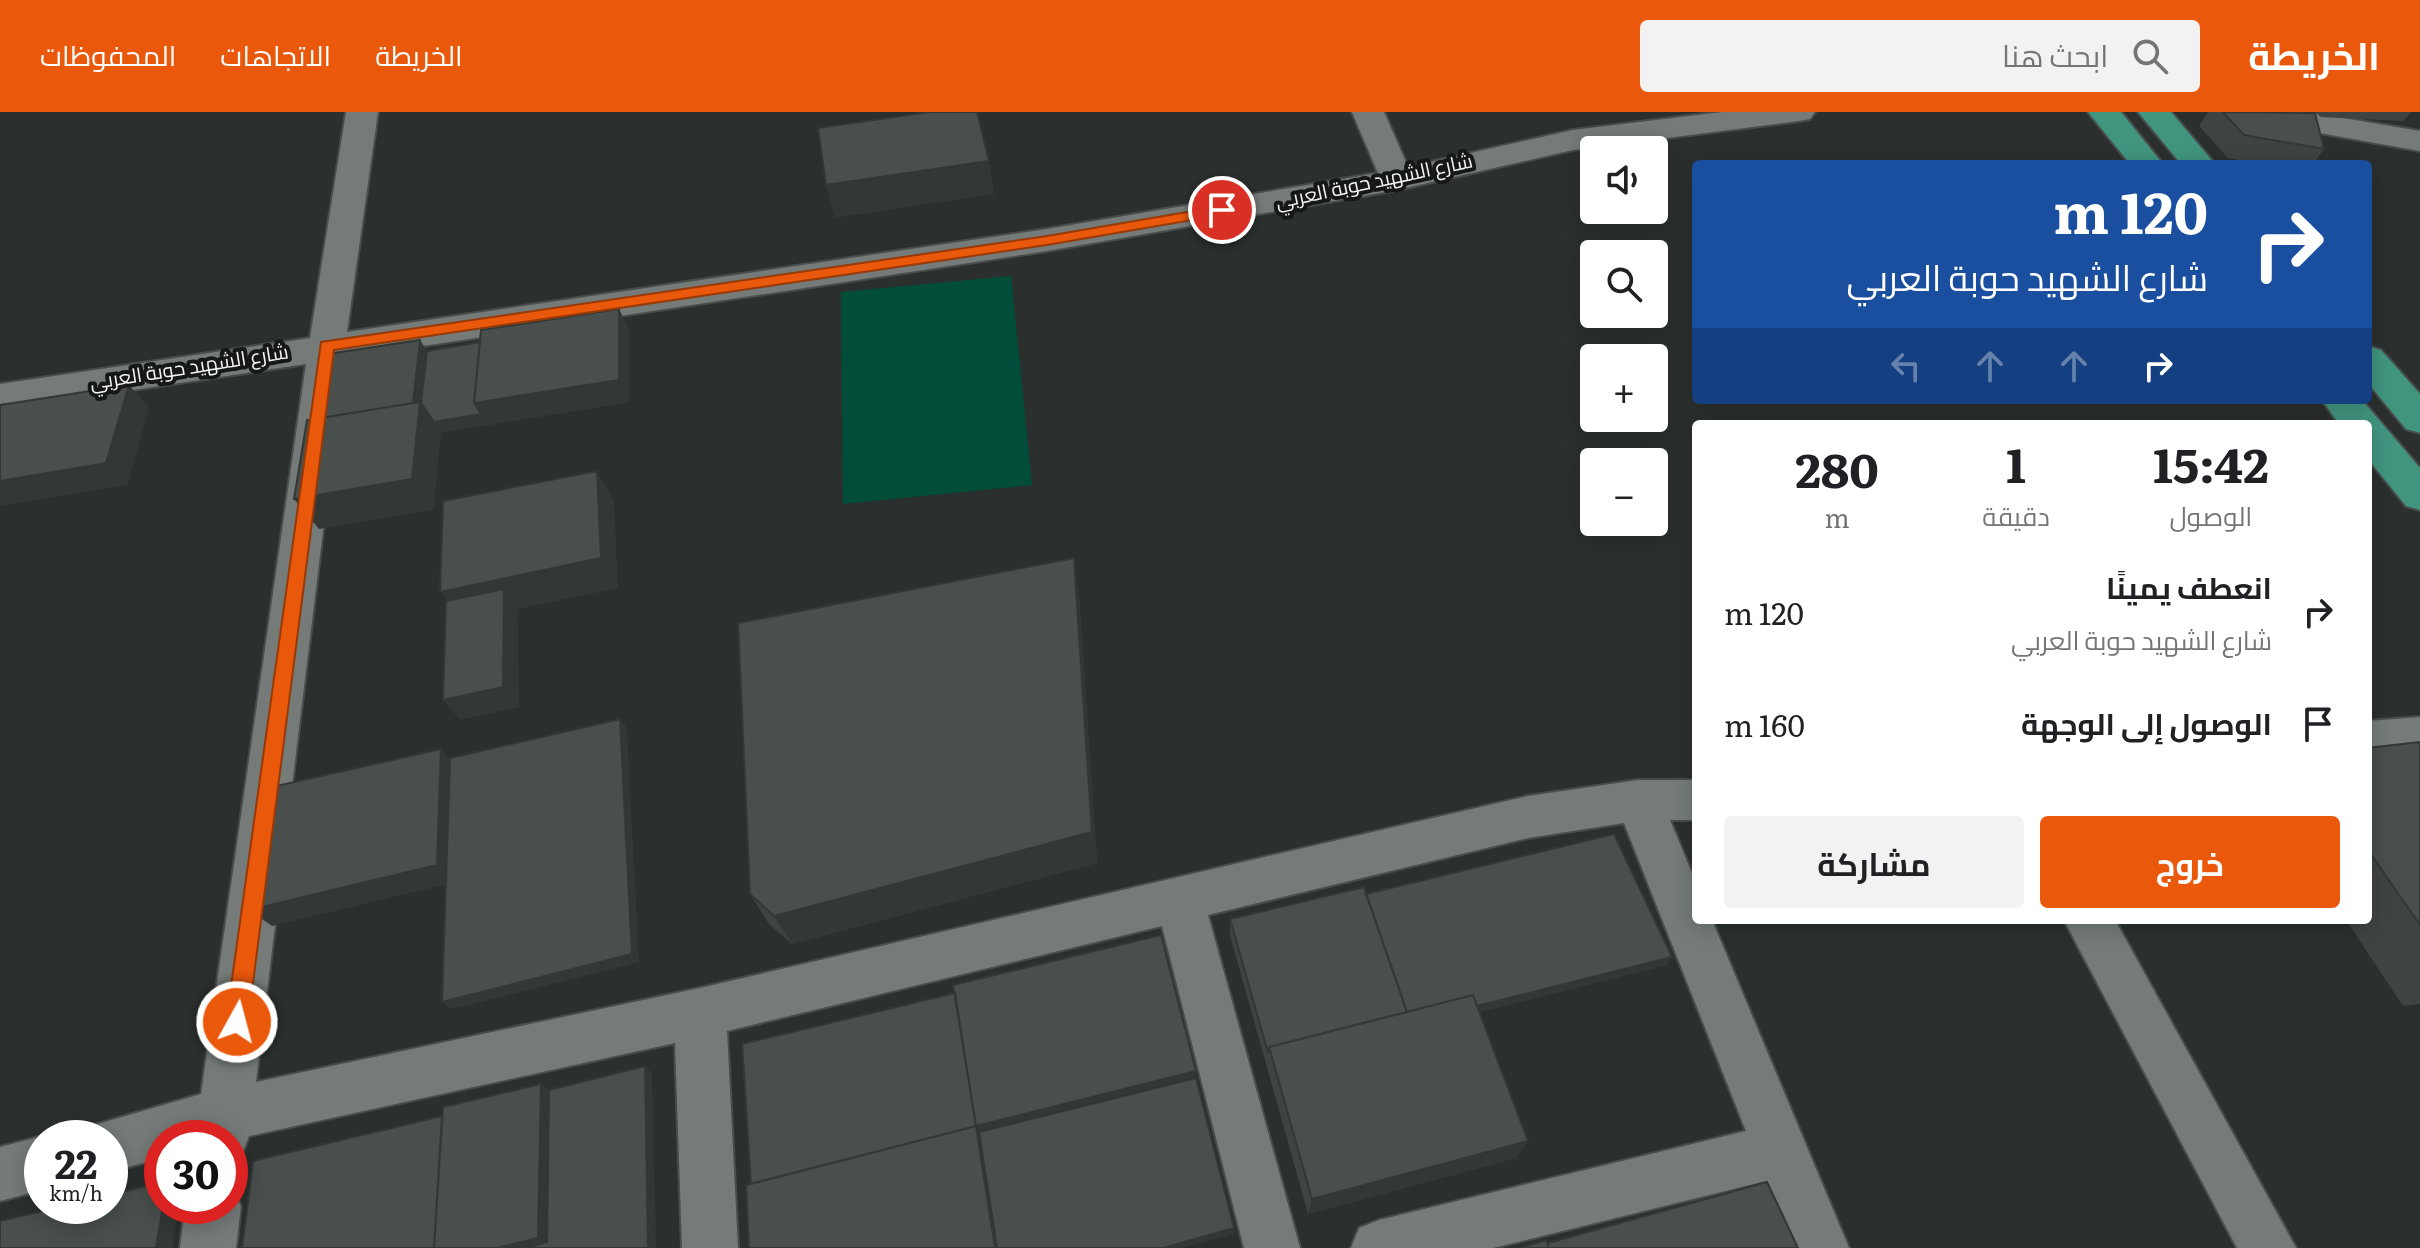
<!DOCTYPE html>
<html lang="ar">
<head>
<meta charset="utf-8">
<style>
	:root { --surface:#fff; --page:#f2f2f2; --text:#202124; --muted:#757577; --accent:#ea580c }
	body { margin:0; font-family:Literata,Cairo,serif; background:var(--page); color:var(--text); direction:rtl; height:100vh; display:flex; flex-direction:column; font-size:30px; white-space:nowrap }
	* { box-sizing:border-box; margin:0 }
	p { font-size:26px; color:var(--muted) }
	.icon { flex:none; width:44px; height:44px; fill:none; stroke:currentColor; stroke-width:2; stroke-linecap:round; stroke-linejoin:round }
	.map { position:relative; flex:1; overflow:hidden; direction:ltr }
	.panel { position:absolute; left:1692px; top:308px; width:680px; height:504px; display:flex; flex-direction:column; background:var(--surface); border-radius:8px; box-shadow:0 4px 20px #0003; direction:rtl }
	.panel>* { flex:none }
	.top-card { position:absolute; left:1692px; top:48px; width:680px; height:244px; border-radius:8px; box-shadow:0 4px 20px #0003; direction:rtl; background:#1a4fa0; color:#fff; overflow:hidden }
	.controls { position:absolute; left:1580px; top:24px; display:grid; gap:16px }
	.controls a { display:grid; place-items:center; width:88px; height:88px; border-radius:8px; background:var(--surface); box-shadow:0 4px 20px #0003; font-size:40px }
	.speed { position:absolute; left:24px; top:1008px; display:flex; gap:16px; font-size:40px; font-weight:700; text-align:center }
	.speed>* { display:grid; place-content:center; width:104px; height:104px; border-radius:50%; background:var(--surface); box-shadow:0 4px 20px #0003; line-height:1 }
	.speed small { font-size:20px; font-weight:400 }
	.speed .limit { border:12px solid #d22; background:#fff; color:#111 }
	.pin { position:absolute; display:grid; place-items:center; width:68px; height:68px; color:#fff; margin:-34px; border:4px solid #fff; border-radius:50%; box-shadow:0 2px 8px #0007 }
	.me { position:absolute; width:88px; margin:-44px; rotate:7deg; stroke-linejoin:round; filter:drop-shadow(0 0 6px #0008) }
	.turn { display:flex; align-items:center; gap:28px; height:168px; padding:0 32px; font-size:36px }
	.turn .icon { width:104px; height:104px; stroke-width:2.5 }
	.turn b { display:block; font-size:56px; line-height:68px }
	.lanes { display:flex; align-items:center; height:76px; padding:0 32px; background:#0003; justify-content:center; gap:40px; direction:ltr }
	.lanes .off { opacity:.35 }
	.eta { display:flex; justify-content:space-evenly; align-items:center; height:136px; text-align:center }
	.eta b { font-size:48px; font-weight:700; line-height:56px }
	.cta { display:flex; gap:16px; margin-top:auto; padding:16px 32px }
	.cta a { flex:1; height:92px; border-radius:8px; background:var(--accent); color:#fff; font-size:32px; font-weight:700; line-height:92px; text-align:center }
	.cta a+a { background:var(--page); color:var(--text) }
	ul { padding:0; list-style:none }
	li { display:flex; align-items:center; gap:24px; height:112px; padding:0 32px }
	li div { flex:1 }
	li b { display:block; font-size:30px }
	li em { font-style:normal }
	header { display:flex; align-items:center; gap:48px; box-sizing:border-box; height:112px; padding:0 40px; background:var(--accent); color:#fff }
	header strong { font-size:38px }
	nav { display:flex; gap:44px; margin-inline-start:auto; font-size:28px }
	.search { width:560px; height:72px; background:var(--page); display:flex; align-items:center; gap:20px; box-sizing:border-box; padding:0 28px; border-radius:8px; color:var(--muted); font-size:30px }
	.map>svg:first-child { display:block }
</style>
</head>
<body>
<header>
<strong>الخريطة</strong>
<div class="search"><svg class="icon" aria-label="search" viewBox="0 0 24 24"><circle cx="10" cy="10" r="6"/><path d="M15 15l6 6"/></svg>ابحث هنا</div>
<nav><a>الخريطة</a><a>الاتجاهات</a><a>المحفوظات</a></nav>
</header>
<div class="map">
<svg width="2420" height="1136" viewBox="0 0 2420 1136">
	<rect width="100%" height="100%" fill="#2b302e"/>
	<path fill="#004d3a" d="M 1011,164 L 1032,373 L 843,392 L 841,180 Z"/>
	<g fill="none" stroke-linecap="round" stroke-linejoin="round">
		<defs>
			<path id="minor" d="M 346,0 L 378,0 L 347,220 L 1047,117 L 1378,61 L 1352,0 L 1384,0 L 1408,55 L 1573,18 L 1722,0 L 1815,0 L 1810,7 L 1799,9 L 1573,38 L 1397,78 L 1047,139 L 344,246 L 256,970 L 700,876 L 1528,684 L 1638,668 L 1696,668 L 1696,708 L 1670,708 L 1696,771 L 1696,808 L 1712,808 L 1849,1136 L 1793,1136 L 1766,1069 L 1493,1136 L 1351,1136 L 1359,1116 L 1379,1108 L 1746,1019 L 1624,711 L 1528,726 L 1208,803 L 1300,1136 L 1244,1136 L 1162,814 L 727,919 L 738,1136 L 682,1136 L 675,931 L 249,1024 L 241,1045 L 230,1050 L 230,1026 L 162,1026 L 162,1046 L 110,1060 L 110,1026 L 86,1026 L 91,1014 L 201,982 L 306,252 L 0,298 L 0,272 L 310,226 Z
				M 2237,0 L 2308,0 L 2420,19 L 2420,39 L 2253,9 L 2242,7 Z
				M 2420,605 L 2420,643 L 2368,647 L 2368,609 Z
				M 2064,808 L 2115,808 L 2296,1136 L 2237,1136 Z
				M 42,1024 L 48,1026 L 42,1026 L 42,1078 L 0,1089 L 0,1035 Z
				M 230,1073 L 241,1094 L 236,1136 L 180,1136 L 185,1094 L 230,1094 Z"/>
			<path id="major" d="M 2088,0 L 2121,0 L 2163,52 L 2130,52 Z
				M 2138,0 L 2171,0 L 2215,52 L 2181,52 Z
				M 2368,234 L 2381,238 L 2420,282 L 2420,321 L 2406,317 L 2368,271 Z
				M 2322,288 L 2362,288 L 2420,356 L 2420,398 L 2406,394 L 2368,347 L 2368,312 L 2339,312 Z"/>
		</defs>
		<use href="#minor" stroke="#484d4b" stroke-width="4"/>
		<use href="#major" stroke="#484d4b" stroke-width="4"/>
		<use href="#minor" fill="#747b78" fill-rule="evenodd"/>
		<use href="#major" fill="#41957f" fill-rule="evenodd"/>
	</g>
	<path fill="#3f4442" d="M 2208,0 L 2312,0 L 2324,37 L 2313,52 L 2262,52 L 2228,46 L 2199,14 Z
		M 2315,0 L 2411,0 L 2403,9 L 2321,5 Z
		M 1079,483 L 1097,751 L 792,832 L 769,812 L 750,782 Z
		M 2420,630 L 2420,892 L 2403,894 L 2346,808 L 2368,808 L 2368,636 Z
		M 1366,782 L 1672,845 L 1666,853 L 1479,900 L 1516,1046 L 1308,1102 L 1230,823 L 1230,807 Z"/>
	<path fill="#333736" d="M 989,49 L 994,82 L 835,106 L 826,73 Z
		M 619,197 L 630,219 L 630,290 L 441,321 L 434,398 L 319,417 L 294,387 L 420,228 L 434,250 L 474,291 Z
		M 129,273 L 149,295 L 128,373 L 0,394 L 0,369 Z
		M 597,359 L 614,389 L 618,476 L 518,497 L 519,595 L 460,608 L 443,588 L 462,509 L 440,480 Z
		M 1074,446 L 1079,483 L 1097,751 L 792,832 L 774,804 Z
		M 620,607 L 627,616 L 639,850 L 452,897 L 442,890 Z
		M 441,637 L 458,655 L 456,770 L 272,814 L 249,798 Z
		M 1672,845 L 1666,853 L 1404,919 L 1407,912 Z
		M 645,954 L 652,961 L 656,1136 L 648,1136 Z
		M 1196,959 L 1196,972 L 999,1136 L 995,1136 L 976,1014 Z
		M 541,972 L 558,985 L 554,1136 L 497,1136 Z
		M 1528,1029 L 1516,1046 L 1308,1102 L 1312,1087 Z
		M 163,1094 L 179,1094 L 172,1136 L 156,1136 Z
		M 1234,1116 L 1234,1122 L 1181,1136 L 1163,1136 Z"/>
	<path fill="#494f4d" stroke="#333736" stroke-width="2" d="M 929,0 L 977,0 L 989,49 L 826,73 L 818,16 Z
		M 2223,0 L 2315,1 L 2324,37 L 2244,23 Z
		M 619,197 L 619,268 L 474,291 L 481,218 Z
		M 420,228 L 413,291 L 316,307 L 328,242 Z
		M 480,230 L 474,291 L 481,302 L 434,310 L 421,291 L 427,239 Z
		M 129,273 L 106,351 L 0,369 L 0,293 Z
		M 420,290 L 412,367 L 294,387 L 307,308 Z
		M 597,359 L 601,446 L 440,480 L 443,389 Z
		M 1074,446 L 1092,720 L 774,804 L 750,782 L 738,511 Z
		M 504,477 L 503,575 L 443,588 L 446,489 Z
		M 620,607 L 632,842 L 442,890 L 450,646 Z
		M 2420,630 L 2420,813 L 2368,738 L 2368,636 Z
		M 441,637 L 437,753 L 249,798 L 263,677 Z
		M 1614,722 L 1672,845 L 1477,894 L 1473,883 L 1407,900 L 1366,782 Z
		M 1364,775 L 1407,900 L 1269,935 L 1268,941 L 1230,807 Z
		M 1161,823 L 1196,959 L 976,1014 L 953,873 Z
		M 955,881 L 976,1014 L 751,1072 L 742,932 Z
		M 1473,883 L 1528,1029 L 1312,1087 L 1269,935 Z
		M 645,954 L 648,1136 L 525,1136 L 547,1130 L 549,978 Z
		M 1196,966 L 1234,1116 L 1163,1136 L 997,1136 L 979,1020 Z
		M 541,972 L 538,1126 L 497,1136 L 434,1136 L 443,995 Z
		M 442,1004 L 434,1136 L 242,1136 L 253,1049 Z
		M 976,1014 L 995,1136 L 749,1136 L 746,1073 Z
		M 162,1070 L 162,1094 L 163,1094 L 156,1136 L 0,1136 L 0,1109 L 64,1094 L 110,1094 L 110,1083 Z
		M 1767,1070 L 1798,1136 L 1549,1136 L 1548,1131 Z
		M 1546,1128 L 1549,1136 L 1520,1136 Z"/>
	<path fill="#ea580c" stroke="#983908" stroke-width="2" d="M 1222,94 L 1227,95 L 1227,102 L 1047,133 L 334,238 L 248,910 L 245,918 L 237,921 L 229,918 L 226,910 L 321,230 L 1047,124 Z"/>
	<g text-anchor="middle" stroke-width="8" stroke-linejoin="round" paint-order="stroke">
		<g font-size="20" fill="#f1f5f3" stroke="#151817">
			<text transform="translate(1374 69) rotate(-12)" y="7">شارع الشهيد حوبة العربي</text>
			<text transform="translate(189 255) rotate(-9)" y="7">شارع الشهيد حوبة العربي</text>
		</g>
	</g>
</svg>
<div class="controls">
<a><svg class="icon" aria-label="sound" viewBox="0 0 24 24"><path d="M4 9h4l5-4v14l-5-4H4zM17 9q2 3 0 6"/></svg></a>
<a><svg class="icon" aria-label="search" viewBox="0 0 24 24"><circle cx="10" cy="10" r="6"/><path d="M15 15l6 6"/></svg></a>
<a>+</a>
<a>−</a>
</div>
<div class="speed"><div>22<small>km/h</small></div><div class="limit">30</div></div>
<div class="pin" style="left:1222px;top:98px;background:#d93025"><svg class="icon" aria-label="arrive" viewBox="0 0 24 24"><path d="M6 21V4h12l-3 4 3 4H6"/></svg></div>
<svg class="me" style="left:237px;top:910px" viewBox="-20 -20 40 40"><circle r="17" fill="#ea580c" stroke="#fff" stroke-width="3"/><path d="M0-11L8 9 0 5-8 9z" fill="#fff"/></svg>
<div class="top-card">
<div class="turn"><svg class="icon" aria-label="right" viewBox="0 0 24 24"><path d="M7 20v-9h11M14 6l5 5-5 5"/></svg><div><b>120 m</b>شارع الشهيد حوبة العربي</div></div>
<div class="lanes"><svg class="icon off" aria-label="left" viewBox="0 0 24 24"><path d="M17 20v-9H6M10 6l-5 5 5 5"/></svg><svg class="icon off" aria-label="ahead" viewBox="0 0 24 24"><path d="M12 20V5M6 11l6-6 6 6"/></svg><svg class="icon off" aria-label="ahead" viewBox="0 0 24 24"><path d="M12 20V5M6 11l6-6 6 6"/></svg><svg class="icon" aria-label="right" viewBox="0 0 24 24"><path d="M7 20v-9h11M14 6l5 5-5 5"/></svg></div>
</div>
<section class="panel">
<div class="eta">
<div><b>15:42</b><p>الوصول</p></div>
<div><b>1</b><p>دقيقة</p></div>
<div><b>280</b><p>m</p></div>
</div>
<ul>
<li><svg class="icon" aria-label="right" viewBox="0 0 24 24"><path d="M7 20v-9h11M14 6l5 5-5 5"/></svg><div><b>انعطف يمينًا</b><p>شارع الشهيد حوبة العربي</p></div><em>120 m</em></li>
<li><svg class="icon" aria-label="arrive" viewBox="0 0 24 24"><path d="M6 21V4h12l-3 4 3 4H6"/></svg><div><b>الوصول إلى الوجهة</b></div><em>160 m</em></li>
</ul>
<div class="cta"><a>خروج</a><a>مشاركة</a></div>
</section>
</div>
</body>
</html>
